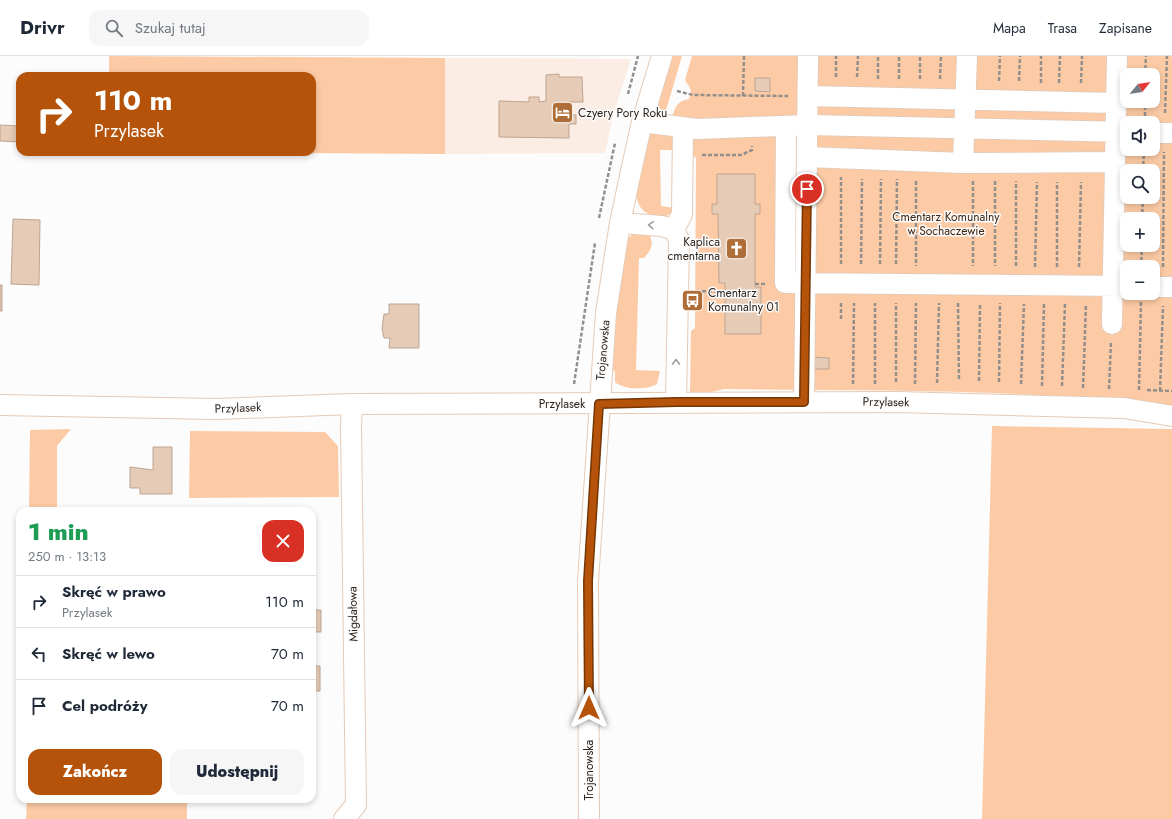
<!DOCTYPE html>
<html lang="pl">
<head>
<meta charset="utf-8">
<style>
	:root { --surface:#fff; --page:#f6f6f7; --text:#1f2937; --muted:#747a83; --line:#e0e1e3; --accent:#b45309 }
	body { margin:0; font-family:Jost,sans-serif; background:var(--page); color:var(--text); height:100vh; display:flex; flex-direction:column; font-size:15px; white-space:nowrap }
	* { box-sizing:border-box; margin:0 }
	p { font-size:13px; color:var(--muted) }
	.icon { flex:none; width:22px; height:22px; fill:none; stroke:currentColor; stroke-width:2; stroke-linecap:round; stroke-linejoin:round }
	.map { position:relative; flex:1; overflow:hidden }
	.sheet { position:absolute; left:16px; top:451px; width:300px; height:296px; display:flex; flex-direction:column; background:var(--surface); border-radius:12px; box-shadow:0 2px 6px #0003 }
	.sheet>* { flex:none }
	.hud { position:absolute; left:16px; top:16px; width:300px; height:84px; border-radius:12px; box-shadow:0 2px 6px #0003; background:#b45309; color:#fff; overflow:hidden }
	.needle { width:26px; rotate:60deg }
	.buttons { position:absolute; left:1120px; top:12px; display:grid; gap:8px }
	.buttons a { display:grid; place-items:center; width:40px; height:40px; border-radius:8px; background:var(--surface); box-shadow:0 2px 6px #0003; font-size:20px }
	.pin { position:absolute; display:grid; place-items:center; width:34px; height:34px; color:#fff; margin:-17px; border:2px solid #fff; border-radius:50%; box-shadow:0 1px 4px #0007 }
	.me { position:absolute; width:44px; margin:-22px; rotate:0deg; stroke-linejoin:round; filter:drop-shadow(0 0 3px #0008) }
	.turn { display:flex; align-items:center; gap:14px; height:84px; padding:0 12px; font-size:18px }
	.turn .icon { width:52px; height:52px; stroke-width:2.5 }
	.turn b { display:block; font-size:28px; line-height:34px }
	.round { display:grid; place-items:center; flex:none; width:42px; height:42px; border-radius:12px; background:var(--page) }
	.head { display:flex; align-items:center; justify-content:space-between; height:68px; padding:0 12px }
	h1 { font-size:24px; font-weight:800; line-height:30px; color:#1e9e55 }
	.action { display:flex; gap:8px; margin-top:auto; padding:8px 12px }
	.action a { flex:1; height:46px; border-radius:12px; background:var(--accent); color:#fff; font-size:16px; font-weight:800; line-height:46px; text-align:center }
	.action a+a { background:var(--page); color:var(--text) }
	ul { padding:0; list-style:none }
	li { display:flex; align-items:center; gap:12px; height:52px; padding:0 12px; border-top:1px solid var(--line) }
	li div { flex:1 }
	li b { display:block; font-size:15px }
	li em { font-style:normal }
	header { display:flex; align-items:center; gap:24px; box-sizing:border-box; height:56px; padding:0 20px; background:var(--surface); border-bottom:1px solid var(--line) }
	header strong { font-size:19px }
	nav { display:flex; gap:22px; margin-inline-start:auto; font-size:14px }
	.search { width:280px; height:36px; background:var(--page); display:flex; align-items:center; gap:10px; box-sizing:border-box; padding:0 14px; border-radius:12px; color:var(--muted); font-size:15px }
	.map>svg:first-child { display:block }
</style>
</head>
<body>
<header>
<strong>Drivr</strong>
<div class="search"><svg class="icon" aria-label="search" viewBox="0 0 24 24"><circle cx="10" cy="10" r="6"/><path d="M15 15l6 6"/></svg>Szukaj tutaj</div>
<nav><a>Mapa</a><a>Trasa</a><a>Zapisane</a></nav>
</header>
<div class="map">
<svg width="1172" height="763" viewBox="0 0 1172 763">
	<rect width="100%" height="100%" fill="#fcfcfc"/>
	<path fill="#fbede3" d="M 445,2 L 631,3 L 614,56 L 605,97 L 445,98 Z"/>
	<path fill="#fccba5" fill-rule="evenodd" d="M 109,0 L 445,2 L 445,98 L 149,96 L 312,96 L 312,20 L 109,20 Z
		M 670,0 L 682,0 L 665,58 L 657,49 Z
		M 692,0 L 1172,0 L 1172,351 C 1023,332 874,335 724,333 L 698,339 L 690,338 L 691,275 L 695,272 L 696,102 L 688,95 L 672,62 C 675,51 677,45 689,43 L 691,34 L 685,24 ZM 1127,19 L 1153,19 L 1153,45 L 1127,45 ZM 1127,67 L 1153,67 L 1153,93 L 1127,93 ZM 1127,115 L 1153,115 L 1153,141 L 1127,141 ZM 1127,163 L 1153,163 L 1153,189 L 1127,189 ZM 1127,211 L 1153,211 L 1153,237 L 1127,237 Z
		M 653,77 L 669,77 L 676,82 L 676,94 L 660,94 L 661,150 L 675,152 C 671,160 666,161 657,160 C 620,156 642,103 647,80 Z
		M 634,177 L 649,177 C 654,188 652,193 644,202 L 639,202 L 636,314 L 660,315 L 657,328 C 648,334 623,334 615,326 L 615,315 L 609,313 L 624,189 L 627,183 Z
		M 992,370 L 1172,373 L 1172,763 L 982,763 Z
		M 71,373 L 57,390 L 57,455 L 29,455 L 30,374 Z
		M 190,375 L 325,376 L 338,390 L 339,441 L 189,442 Z
		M 27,743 L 187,743 L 187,763 L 26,763 Z"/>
	<path fill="#e6cbb7" stroke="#bea490" d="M 559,18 L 559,21 L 582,21 L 583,46 L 569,46 L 569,59 L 576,59 L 576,68 L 569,68 L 569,82 L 499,81 L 499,45 L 529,46 L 529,41 L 539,41 L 539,46 L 546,45 L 546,19 Z
		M 755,22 L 770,22 L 770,36 L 755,35 Z
		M 0,69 L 20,70 L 20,86 L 0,85 Z
		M 717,118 L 755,118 L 755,148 L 760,148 L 760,158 L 755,158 L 755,231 L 761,231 L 761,278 L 725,278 L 725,227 L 719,227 L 718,158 L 712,158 L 712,148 L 717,148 Z
		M 13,163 L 40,164 L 39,229 L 11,228 Z
		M 0,229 L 2,229 L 2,255 L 0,255 Z
		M 389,248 L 419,248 L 419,292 L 389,292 L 390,282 L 384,282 L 382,273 L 384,258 L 389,258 Z
		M 812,301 L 829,302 L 829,313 L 812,313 Z
		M 153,391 L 172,391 L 172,438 L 140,438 L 140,432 L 130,432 L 130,411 L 153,414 Z
		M 312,554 L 321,554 L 321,576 L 312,576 Z
		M 312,610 L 320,610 L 320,635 L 312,635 Z"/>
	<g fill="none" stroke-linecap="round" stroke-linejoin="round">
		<defs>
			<path id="minor" d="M 808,40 L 1116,47
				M 642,66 L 697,73 L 808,69 L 1127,76
				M 786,70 L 785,227 L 1127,230
				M 1153,77 L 1172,77
				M 807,101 L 963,107 L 1115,106
				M 963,107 L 967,0
				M 620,167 L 662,170 L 674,174 L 679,184 L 676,345
				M 674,174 L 682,158 L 683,72
				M 1153,231 L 1172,231
				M 1112,268 L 1117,0
				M 804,346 L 808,0
				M 0,349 L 217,353 L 352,348 L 896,346 L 1124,352 L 1172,360
				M 344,763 L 356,749 L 351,371 L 352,348
				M 589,763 L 588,525 L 606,257 L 620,167 L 630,120 L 642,66 L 662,0"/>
		</defs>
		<use href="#minor" stroke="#e5cab6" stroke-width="22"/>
		<path stroke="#948f8b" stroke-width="2.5" stroke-dasharray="4 2" stroke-linecap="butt" d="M 1145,19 L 1146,0
			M 836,21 L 836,0
			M 857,21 L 858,0
			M 878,23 L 878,0
			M 899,23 L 899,0
			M 920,23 L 920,0
			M 940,23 L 941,0
			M 999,25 L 1000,0
			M 1019,25 L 1020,0
			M 1041,27 L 1041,0
			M 1059,27 L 1060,0
			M 1081,27 L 1082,0
			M 677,35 L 693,39 L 788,40
			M 628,38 L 638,0
			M 743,40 L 744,0
			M 1165,57 L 1167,0
			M 1145,60 L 1145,45
			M 702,99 L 741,99 L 752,94 L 752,90
			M 1143,115 L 1144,93
			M 916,125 L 916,210
			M 973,125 L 973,210
			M 995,125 L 995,210
			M 599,162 L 615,87
			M 1142,163 L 1143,141
			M 841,208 L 841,121
			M 861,208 L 862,123
			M 880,208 L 881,123
			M 896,208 L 897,123
			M 1016,210 L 1016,125
			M 1035,211 L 1037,126
			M 1057,211 L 1057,126
			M 1079,211 L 1081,126
			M 1141,211 L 1142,189
			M 1163,211 L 1164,96
			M 755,228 L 766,228
			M 696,235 L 724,236
			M 841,247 L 841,263
			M 958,247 L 959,324
			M 979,325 L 980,248
			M 896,326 L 896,247
			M 999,326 L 1000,247
			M 937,327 L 939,247
			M 574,328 L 595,187
			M 853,328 L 854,247
			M 875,328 L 875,247
			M 915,328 L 916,247
			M 1021,328 L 1024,248
			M 1042,330 L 1044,247
			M 1062,330 L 1065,248
			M 1083,332 L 1086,248
			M 1109,333 L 1111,286
			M 1139,334 L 1141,245
			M 1147,334 L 1172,335
			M 1160,335 L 1163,250"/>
		<use href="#minor" stroke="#fff" stroke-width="20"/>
	</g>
	<defs><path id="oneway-chevron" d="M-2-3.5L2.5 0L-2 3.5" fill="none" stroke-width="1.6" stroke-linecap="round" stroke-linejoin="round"/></defs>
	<g stroke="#a09c99">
		<use href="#oneway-chevron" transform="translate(651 169) rotate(-176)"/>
		<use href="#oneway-chevron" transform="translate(676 306) rotate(-89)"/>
	</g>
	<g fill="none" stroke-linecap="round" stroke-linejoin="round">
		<defs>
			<path id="route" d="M 589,652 L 588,525 L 599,348 L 676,346 L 804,346 L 807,133"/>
		</defs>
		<use href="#route" stroke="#753606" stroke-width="10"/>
		<use href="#route" stroke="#b45309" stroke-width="7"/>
	</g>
	<defs>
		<symbol id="hotel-square" viewBox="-11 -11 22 22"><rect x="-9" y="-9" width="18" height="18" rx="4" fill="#af6e37" stroke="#fcfcfc"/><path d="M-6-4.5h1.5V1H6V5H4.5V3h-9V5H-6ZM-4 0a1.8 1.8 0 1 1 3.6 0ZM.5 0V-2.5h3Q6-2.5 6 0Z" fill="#fff"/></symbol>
		<symbol id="church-square" viewBox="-11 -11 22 22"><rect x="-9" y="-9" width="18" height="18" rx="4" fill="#af6e37" stroke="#fcfcfc"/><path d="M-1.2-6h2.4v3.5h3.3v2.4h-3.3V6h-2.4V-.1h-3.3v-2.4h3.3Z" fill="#fff"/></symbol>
		<symbol id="bus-square" viewBox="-11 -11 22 22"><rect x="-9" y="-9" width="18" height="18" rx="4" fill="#af6e37" stroke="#fcfcfc"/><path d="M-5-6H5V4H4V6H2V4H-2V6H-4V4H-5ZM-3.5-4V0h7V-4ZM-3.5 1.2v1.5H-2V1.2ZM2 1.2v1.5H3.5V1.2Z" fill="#fff"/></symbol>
	</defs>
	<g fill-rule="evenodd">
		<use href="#hotel-square" x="550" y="44" width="25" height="25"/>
		<use href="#church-square" x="724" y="180" width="25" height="25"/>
		<use href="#bus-square" x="680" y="232" width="25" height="25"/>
	</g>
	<g text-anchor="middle" stroke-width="3" stroke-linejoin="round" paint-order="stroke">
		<g font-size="12" fill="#2d231c" stroke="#fcfcfc" text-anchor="start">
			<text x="578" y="61">Czyery Pory Roku</text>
			<text x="720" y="190" text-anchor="end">Kaplica<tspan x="720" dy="14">cmentarna</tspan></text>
			<text x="708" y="241">Cmentarz<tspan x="708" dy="14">Komunalny 01</tspan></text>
		</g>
		<g font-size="12" fill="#402610" stroke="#fcfcfc">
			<text x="946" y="165">Cmentarz Komunalny<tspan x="946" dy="14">w Sochaczewie</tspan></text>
		</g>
		<g font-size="12" fill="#2d231c" stroke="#fcfcfc">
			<text transform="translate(603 294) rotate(-85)" y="4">Trojanowska</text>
			<text transform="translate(886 346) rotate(1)" y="4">Przylasek</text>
			<text x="562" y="352">Przylasek</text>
			<text transform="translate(238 352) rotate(-2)" y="4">Przylasek</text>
			<text transform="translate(353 558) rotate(-91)" y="4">Migdałowa</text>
			<text transform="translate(589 714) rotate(-90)" y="4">Trojanowska</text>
		</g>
	</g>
</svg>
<div class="buttons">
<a><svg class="needle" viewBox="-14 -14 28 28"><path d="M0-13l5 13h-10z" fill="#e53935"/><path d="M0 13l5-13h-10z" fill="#747a83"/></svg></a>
<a><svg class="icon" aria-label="sound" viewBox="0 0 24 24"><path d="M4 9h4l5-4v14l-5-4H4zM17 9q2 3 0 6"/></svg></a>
<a><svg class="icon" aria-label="search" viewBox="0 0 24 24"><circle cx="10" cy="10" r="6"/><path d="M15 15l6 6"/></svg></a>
<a>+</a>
<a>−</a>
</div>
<div class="pin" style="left:807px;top:133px;background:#d93025"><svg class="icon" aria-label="arrive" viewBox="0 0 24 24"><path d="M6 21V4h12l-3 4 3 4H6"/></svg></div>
<svg class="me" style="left:589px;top:652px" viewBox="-20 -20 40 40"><path d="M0-17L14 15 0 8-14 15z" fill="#b45309" stroke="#fff" stroke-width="4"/></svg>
<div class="hud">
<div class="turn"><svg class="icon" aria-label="right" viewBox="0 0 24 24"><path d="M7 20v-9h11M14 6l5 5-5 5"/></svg><div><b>110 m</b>Przylasek</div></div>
</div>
<section class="sheet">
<div class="head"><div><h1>1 min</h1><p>250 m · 13:13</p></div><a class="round" style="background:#d93025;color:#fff"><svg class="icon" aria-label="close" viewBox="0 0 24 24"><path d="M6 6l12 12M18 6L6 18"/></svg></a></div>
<ul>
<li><svg class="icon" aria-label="right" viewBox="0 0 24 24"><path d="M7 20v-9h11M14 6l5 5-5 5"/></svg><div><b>Skręć w prawo</b><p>Przylasek</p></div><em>110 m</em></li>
<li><svg class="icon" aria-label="left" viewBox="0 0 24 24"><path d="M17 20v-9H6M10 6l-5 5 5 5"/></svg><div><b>Skręć w lewo</b></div><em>70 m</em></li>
<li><svg class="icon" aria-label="arrive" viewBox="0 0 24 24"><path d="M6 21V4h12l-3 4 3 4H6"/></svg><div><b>Cel podróży</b></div><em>70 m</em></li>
</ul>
<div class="action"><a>Zakończ</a><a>Udostępnij</a></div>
</section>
</div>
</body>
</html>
